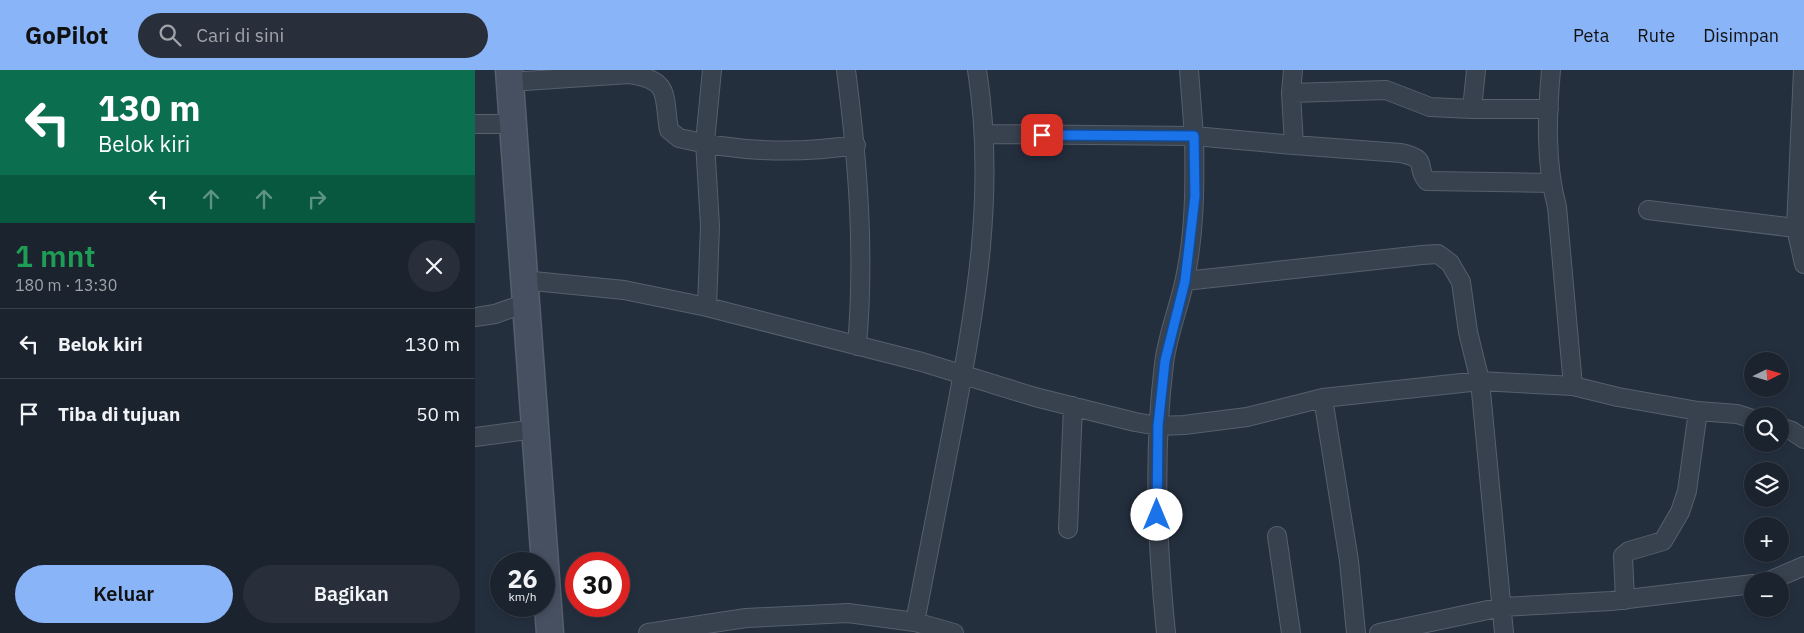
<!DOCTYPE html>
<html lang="id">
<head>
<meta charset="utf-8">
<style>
	:root { --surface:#1b232e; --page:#282f3a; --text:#f1f3f6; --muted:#a0a4aa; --line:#39404a; --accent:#8ab4f8 }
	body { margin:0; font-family:"IBM Plex Sans",sans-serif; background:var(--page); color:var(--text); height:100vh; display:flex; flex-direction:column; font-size:19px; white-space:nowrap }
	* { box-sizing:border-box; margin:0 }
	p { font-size:16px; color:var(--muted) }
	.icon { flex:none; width:28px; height:28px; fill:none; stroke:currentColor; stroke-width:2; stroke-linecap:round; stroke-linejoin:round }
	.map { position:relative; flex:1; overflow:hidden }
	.side { display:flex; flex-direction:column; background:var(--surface); width:475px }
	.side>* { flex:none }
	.guide { background:#0b6e4f; color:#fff; overflow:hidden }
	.needle { width:32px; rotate:85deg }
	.fabs { position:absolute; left:1269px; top:282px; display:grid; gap:10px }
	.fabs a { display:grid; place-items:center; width:45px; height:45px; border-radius:50%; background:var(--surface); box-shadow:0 2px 8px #0003,0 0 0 1px var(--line); font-size:25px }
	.speed { position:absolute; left:15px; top:482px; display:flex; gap:10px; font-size:25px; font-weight:700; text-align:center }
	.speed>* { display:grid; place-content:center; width:65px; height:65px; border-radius:50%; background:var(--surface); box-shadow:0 2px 8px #0003,0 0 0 1px var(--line); line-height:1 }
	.speed small { font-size:12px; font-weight:400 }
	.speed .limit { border:8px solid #d22; background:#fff; color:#111 }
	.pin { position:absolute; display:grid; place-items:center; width:42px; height:42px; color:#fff; margin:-21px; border-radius:10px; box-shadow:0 2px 8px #0006 }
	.me { position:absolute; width:55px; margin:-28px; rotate:0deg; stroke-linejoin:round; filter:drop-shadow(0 0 4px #0008) }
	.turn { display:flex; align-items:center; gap:18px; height:105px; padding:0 15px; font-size:22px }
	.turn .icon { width:65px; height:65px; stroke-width:2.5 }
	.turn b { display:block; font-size:35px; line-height:42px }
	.lanes { display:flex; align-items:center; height:48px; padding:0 15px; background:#0003; justify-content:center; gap:25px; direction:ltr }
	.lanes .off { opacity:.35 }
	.round { display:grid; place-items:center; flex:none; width:52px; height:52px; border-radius:26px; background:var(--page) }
	.summary { display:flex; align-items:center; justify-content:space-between; height:85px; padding:0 15px }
	h1 { font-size:30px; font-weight:600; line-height:38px; color:#1e9e55 }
	.cta { display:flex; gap:10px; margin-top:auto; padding:10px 15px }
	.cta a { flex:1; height:58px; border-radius:30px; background:var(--accent); color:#111; font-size:20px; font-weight:600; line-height:58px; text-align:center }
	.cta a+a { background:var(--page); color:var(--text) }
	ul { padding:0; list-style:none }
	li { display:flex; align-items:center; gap:15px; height:70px; padding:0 15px; border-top:1px solid var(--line) }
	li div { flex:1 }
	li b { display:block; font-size:19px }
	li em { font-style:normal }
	header { display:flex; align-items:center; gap:30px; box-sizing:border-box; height:70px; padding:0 25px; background:var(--accent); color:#111 }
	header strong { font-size:24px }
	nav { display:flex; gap:28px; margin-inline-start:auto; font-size:18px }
	.search { width:350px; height:45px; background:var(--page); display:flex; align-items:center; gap:12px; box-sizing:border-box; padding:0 18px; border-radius:28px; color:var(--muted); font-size:19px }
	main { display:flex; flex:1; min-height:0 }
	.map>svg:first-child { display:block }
</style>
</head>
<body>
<header>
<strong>GoPilot</strong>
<div class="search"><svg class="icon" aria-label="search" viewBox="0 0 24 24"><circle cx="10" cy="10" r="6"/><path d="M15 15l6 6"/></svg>Cari di sini</div>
<nav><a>Peta</a><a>Rute</a><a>Disimpan</a></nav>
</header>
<main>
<section class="side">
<div class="guide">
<div class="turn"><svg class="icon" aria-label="left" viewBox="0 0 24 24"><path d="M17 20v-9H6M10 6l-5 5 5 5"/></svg><div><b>130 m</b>Belok kiri</div></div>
<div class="lanes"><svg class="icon" aria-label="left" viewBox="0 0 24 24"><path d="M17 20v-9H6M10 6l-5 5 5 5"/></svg><svg class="icon off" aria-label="ahead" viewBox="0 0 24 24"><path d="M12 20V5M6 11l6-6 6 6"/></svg><svg class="icon off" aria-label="ahead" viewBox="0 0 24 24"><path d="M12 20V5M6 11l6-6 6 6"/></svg><svg class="icon off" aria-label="right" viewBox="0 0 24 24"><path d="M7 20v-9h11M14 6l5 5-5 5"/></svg></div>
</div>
<div class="summary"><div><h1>1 mnt</h1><p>180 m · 13:30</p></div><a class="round"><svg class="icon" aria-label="close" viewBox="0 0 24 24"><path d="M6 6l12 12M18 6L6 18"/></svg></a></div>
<ul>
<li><svg class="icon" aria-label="left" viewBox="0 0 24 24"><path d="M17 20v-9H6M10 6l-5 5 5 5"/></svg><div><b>Belok kiri</b></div><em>130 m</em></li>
<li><svg class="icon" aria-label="arrive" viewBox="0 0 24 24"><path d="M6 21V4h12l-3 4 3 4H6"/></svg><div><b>Tiba di tujuan</b></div><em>50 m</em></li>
</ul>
<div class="cta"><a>Keluar</a><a>Bagikan</a></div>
</section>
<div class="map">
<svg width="1329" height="563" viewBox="0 0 1329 563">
	<rect width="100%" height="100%" fill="#242f3e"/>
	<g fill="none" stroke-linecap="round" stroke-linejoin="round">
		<defs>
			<path id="street" d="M 371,0 C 383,93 390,182 382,276
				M 1076,0 C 1072,46 1070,92 1082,137 L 1098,316
				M 1328,0 L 1321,158 L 1329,194
				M 35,12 L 154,4 C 197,10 188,26 194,60 L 204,68 C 262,82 323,84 381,75
				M 816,23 L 911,20 L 955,37 L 997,39 L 1001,0
				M 997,39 L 1074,39
				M 0,54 L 38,54
				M 509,64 L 719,66 L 714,0
				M 819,75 L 926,83 C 956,90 939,96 952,111 L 1076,113
				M 1173,140 L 1321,158
				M 48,210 L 149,220 L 232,237 L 447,292 L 560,327 L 660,352 L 683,356 L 709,355 L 772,347 L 848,328 L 1005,311 L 1098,316 L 1143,327 L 1223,341 L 1262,344 L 1278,349
				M 710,211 L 947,185 L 963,184 L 975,193 L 986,212 L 993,262 L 1005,311 L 1029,563
				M 232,237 L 235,156 L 230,72 L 237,0
				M 0,247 L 20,244 L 51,233
				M 848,328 L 874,491 L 881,563
				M 1305,357 L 1317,361 L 1329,369
				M 0,367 L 60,359
				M 593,459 L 598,336
				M 802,466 L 816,563
				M 1294,511 L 1329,496
				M 1150,530 L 1148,486 L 1154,481 L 1188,471 L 1205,442 L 1212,421 L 1223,341
				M 440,552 C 453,487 465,421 478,356 C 501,238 521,120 502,0
				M 173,563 L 271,548 L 373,543 L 440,552 L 479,563
				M 691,563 C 682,473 678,384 689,294 C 692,267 703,240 709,213 C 720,165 720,115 719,66 L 819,75 L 816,23 L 818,0
				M 904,563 L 1027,537 L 1136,531 L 1278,514"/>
			<path id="secondary" d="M 34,0 L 75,563"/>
		</defs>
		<use href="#street" stroke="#565f6c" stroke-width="20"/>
		<use href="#secondary" stroke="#565f6c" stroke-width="29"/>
		<use href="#street" stroke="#38414e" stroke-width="18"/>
		<use href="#secondary" stroke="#465061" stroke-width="26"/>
	</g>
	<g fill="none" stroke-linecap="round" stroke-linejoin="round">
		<defs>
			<path id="route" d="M 567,65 L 719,66 L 720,126 L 710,211 L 690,291 L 683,356 L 682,445"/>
		</defs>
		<use href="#route" stroke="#114b97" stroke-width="12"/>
		<use href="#route" stroke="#1a73e8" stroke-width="9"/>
	</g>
</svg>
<div class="fabs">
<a><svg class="needle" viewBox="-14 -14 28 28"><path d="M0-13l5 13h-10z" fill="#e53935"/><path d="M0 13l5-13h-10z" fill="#a0a4aa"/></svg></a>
<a><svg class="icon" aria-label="search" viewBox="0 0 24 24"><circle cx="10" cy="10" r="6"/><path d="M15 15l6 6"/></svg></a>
<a><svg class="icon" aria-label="layers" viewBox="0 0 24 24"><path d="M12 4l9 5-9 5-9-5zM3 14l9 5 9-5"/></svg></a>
<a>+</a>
<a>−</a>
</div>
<div class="speed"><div>26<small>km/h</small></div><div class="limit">30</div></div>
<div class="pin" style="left:567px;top:65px;background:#d93025"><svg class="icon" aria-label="arrive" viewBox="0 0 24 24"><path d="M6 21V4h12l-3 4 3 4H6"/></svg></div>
<svg class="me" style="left:682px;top:445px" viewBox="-20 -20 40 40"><circle r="19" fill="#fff"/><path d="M0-13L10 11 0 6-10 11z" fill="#1a73e8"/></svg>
</div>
</main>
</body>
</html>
